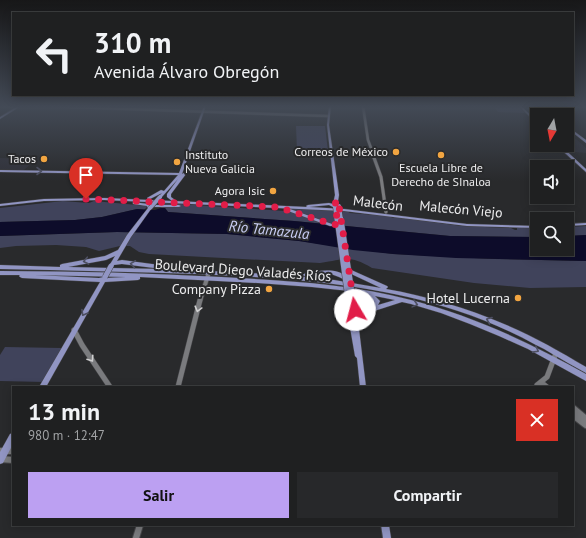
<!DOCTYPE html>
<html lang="es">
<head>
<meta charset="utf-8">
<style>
	:root { --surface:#1f2021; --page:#27282a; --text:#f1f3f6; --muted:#a1a3a5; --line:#3c3e3f; --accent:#bca0f2 }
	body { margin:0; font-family:"PT Sans",sans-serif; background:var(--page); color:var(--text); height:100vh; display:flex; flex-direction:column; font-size:15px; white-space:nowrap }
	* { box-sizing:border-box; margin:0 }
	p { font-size:13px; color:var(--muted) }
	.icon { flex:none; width:22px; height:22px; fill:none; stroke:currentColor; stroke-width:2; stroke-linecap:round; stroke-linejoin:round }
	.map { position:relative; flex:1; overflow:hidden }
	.panel { position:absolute; left:12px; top:386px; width:562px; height:140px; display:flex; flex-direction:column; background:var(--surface); border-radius:0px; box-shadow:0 2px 10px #0003,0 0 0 1px var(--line) }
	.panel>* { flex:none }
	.top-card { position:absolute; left:12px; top:12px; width:562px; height:84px; border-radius:0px; box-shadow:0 2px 10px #0003,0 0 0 1px var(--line); background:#1f2021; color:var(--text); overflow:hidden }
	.needle { width:26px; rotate:190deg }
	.buttons { position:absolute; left:530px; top:108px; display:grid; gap:8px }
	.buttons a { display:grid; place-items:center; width:44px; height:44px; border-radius:0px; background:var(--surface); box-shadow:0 2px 10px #0003,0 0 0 1px var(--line); font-size:20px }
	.pin { position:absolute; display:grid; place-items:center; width:34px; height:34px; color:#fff; margin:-41px -17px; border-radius:50% 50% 50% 0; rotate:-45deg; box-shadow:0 0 4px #0007 }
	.pin .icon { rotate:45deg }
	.me { position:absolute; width:44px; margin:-22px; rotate:352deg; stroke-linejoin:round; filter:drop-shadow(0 0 3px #0008) }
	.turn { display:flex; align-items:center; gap:14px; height:84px; padding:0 16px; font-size:18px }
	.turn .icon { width:52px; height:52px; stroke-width:2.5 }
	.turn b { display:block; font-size:28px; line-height:34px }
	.round { display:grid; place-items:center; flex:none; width:42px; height:42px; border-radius:0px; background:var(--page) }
	.head { display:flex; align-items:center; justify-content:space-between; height:68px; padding:0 16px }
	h1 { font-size:24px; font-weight:800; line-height:30px }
	.button { display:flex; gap:8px; margin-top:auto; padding:8px 16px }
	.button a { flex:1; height:46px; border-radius:0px; background:var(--accent); color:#111; font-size:16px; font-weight:800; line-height:46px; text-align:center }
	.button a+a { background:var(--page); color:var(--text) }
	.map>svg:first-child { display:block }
</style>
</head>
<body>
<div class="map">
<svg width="586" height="538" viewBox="0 0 586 538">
	<rect width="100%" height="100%" fill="#292a2c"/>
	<path fill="#303139" d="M 567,138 L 576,139 L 586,148 L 586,153 L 574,152 L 567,144 Z
		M 0,158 L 37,159 L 24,170 L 0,169 Z"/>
	<path fill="#40435b" d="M 493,106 L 519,106 L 526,113 L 498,112 Z
		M 296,126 L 325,126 L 328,151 L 297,151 Z
		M 63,201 L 89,203 L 94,201 L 148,206 L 144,210 L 137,209 L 102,217 L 75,220 L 0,222 L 0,208 Z
		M 164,203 L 285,211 L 292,209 L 347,211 L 350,213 L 389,216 L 393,218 L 395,217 L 462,226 L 511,228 L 515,230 L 517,230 L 517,228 L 537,228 L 537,237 L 450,236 L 294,221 L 168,212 L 165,208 L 161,208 Z
		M 586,226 L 586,235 L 567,236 L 567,227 Z
		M 117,232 L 227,234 L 299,241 L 393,254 L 494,259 L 586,261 L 586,287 L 530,288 L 474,283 L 372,268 C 348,254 345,260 320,263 L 149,254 L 139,252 L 130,246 L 120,246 L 99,251 L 86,247 L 56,245 L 16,246 L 0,248 L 0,236 Z
		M 5,347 L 62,348 L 44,382 L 0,381 L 0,355 Z"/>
	<path fill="#0d0c2a" d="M 161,208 L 165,208 L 168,212 L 294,221 L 450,236 L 537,237 L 537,249 L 567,249 L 567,236 L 586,235 L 586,261 L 456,258 L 393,254 L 353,250 L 299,241 L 227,234 L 117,232 L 0,236 L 0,222 L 75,220 L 102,217 L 137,209 L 155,210 Z"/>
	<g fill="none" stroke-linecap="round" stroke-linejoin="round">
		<defs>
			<path id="minor-far4" d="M 42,106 L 328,116
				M 363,106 L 368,140 L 374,156"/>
			<path id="minor-far3" d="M 373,155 L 381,177 L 386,212"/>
			<path id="minor-far2" d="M 200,301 L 209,272"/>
			<path id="minor-far1" d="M 74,330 L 82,345 L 110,387
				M 542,383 L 547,387
				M 178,387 L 200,300
				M 540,387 L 537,385 L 547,377 L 556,353"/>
			<path id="minor" d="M 573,408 L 586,419
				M 573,415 L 586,425
				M 0,451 L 13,451
				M 0,459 L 13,460
				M 136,538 L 140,525"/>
			<path id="major" d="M 18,106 L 21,106 L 0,119 L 0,117 Z
				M 204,106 L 206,106 L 182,174 L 184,173 L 186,174 L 171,194 L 171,197 L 175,200 L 174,201 L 307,207 L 306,206 L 308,205 L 329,203 L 333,204 L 335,195 L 327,125 L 329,106 L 331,106 L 329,125 L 339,195 L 337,207 L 335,208 L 329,205 L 309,207 L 344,209 L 467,224 L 537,226 L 537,228 L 467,226 L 344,211 L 104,200 L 44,201 L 0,206 L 0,204 L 44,199 L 104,198 L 172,201 L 167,197 L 167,194 L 178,179 L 161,198 L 160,198 L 158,197 L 162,193 L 150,199 L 148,199 L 147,198 L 161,190 L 164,191 L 178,175 L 0,172 L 0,170 L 179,173 Z
				M 519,106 L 521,106 L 537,121 L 537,124 Z
				M 539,106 L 542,106 L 553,115 L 550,115 Z
				M 567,126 L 586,140 L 586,143 L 567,128 Z
				M 556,145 L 560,145 L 586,169 L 586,172 Z
				M 133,202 L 148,204 L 150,205 L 179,205 L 181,206 L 179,207 L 151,207 L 151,209 L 131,237 L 117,261 L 122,260 L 167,266 L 169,268 L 169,269 L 270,274 L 306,277 L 303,275 L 304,274 L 306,273 C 320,271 337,267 348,278 L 347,279 L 345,280 L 339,277 L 331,274 L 321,275 L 306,277 L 334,280 L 381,288 L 347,272 L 346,271 L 347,270 L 349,269 L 387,286 L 388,287 L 386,289 C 426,296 467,308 504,324 C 533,336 559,351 586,367 L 586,373 C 580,370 574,366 568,363 C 557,357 547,350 536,345 C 511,331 485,320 458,311 C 374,283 285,278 197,274 C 132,272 66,270 0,269 L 0,265 L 60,267 L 60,265 L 62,264 L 105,256 L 118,250 L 127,235 L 148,208 L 147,206 L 133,204 ZM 115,256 L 109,266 L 111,268 L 68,267 L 106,260 ZM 122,264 L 162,269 L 111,268 L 113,267 L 114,265 Z
				M 288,209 L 290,209 L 332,224 L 338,224 L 340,225 L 338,226 L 330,226 L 288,211 Z
				M 586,223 L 586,225 L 567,226 L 567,224 Z
				M 0,271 C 74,271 148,273 221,277 C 286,281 347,283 411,300 C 473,316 531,343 586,374 L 586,381 L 528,349 L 499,336 L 470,324 L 441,313 L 411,304 L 402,302 L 368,313 L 358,321 L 366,387 L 360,387 L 357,358 L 355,356 L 345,299 L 346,297 L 348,297 L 350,299 L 353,297 C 361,301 364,309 374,303 L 374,302 L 368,295 L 349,291 L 312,287 L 258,283 L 140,277 L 140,279 L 138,280 L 105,282 L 46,387 L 39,387 L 100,282 L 22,278 L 20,277 L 19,276 L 20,275 L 0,275 ZM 34,275 L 126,277 L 106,278 L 104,277 L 99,278 ZM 375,296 L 395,300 L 378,305 L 380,301 ZM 357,306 L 365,309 L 358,315 Z
				M 13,433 L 13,444 L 3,463 L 0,464 L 0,452 L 10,434 Z
				M 381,525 L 389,525 L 391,538 L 383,538 Z"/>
		</defs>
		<use href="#minor-far4" stroke="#464649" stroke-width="3.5"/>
		<use href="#minor-far3" stroke="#464649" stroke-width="4"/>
		<use href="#minor-far2" stroke="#464649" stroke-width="5.5"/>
		<use href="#minor-far1" stroke="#464649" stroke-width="6"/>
		<use href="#minor" stroke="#464649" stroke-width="8"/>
		<use href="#major" stroke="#464649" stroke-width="1"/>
		<use href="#minor-far4" stroke="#7a7b7e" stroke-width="2.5"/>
		<use href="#minor-far3" stroke="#7a7b7e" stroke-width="3"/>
		<use href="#minor-far2" stroke="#7a7b7e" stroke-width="4"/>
		<use href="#minor-far1" stroke="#7a7b7e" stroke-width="5"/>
		<use href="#minor" stroke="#7a7b7e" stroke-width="6"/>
		<use href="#major" fill="#9195c3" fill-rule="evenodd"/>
		<defs>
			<path id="major-bridge-far1" d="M 339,206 L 341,220
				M 335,207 L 337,220
				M 150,208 L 160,197"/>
			<path id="major-bridge" d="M 337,219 L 348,299
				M 341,219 L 353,299
				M 105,277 L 111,266"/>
		</defs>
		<use href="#major-bridge-far1" stroke="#464649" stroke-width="5" stroke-linecap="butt"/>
		<use href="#major-bridge" stroke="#464649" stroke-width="6" stroke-linecap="butt"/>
		<use href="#major-bridge-far1" stroke="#9195c3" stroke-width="4"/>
		<use href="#major-bridge" stroke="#9195c3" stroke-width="5"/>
	</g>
	<defs><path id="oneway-chevron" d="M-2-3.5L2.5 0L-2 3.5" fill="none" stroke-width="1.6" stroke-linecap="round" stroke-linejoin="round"/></defs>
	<g stroke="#4d4f61">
		<use href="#oneway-chevron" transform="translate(39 171)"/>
		<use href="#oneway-chevron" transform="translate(86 261) rotate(169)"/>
		<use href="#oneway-chevron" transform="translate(133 264) rotate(-172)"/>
		<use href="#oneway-chevron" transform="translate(415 304) rotate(15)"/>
		<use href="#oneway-chevron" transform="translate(84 313) rotate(120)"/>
		<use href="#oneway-chevron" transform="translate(489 320) rotate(-159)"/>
		<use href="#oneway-chevron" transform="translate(536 350) rotate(28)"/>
	</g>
	<g stroke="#d0d0d1">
		<use href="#oneway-chevron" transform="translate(198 309) rotate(105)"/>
		<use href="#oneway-chevron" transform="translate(91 359) rotate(56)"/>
	</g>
	<linearGradient id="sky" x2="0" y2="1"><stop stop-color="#171718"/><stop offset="0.59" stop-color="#434a56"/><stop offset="1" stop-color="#434a56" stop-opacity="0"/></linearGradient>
	<rect width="586" height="181" fill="url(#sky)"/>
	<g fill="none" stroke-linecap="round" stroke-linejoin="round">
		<path stroke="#e11d48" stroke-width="7" stroke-dasharray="0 12.6" d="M 86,199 L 277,207 L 332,224 L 338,225 L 335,204 L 337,200 L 339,206 L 355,310"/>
	</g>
	<g fill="#f2a541" stroke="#292a2c" stroke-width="1.5">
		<circle cx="396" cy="152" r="4"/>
		<circle cx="441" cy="155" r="4"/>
		<circle cx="44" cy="159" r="4"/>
		<circle cx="177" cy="162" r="4"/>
		<circle cx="273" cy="191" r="4"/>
		<circle cx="269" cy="289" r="4"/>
		<circle cx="518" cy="298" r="4"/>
	</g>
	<g text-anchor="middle" stroke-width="4" stroke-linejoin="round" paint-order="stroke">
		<g font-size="12" fill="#ececed" stroke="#292a2c" text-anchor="end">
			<text x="388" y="156">Correos de México</text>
			<text x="185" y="159" text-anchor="start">Instituto<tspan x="185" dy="14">Nueva Galicia</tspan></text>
			<text x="36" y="163">Tacos</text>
			<text x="441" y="172" text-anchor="middle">Escuela Libre de<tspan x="441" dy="14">Derecho de SInaloa</tspan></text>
			<text x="265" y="195">Agora Isic</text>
		</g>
		<g font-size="14" fill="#ececed" stroke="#292a2c">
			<text transform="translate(378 203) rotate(7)" y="5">Malecón</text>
			<text transform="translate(461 209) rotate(5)" y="5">Malecón Viejo</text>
			<text transform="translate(243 270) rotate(4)" y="5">Boulevard Diego Valadés Ríos</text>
		</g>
		<g font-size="14" fill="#ececed" stroke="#292a2c" text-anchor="end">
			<text x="261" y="294">Company Pizza</text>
			<text x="510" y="303">Hotel Lucerna</text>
		</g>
		<g font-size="15" font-style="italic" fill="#cacff5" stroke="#292a2c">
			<text transform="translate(269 230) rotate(6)" y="5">Río Tamazula</text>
		</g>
	</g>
</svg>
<div class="buttons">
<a><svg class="needle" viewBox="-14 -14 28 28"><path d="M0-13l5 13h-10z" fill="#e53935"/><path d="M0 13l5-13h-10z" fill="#a1a3a5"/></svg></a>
<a><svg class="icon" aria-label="sound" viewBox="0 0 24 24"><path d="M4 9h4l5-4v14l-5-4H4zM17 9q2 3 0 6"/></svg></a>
<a><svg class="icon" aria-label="search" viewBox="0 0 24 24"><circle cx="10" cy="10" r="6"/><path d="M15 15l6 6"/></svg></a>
</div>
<div class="pin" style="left:86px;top:199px;background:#d93025"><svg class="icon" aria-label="arrive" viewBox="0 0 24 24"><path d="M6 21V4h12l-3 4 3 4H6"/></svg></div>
<svg class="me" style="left:355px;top:310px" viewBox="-20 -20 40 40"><circle r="19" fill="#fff"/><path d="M0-13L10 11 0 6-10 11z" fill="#e11d48"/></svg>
<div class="top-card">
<div class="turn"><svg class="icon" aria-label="left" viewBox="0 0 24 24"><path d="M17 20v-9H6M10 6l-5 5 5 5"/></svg><div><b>310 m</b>Avenida Álvaro Obregón</div></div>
</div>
<section class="panel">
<div class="head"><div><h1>13 min</h1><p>980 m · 12:47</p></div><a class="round" style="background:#d93025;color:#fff"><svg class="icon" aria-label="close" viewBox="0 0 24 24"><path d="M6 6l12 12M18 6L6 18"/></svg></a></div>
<div class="button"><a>Salir</a><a>Compartir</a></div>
</section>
</div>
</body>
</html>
